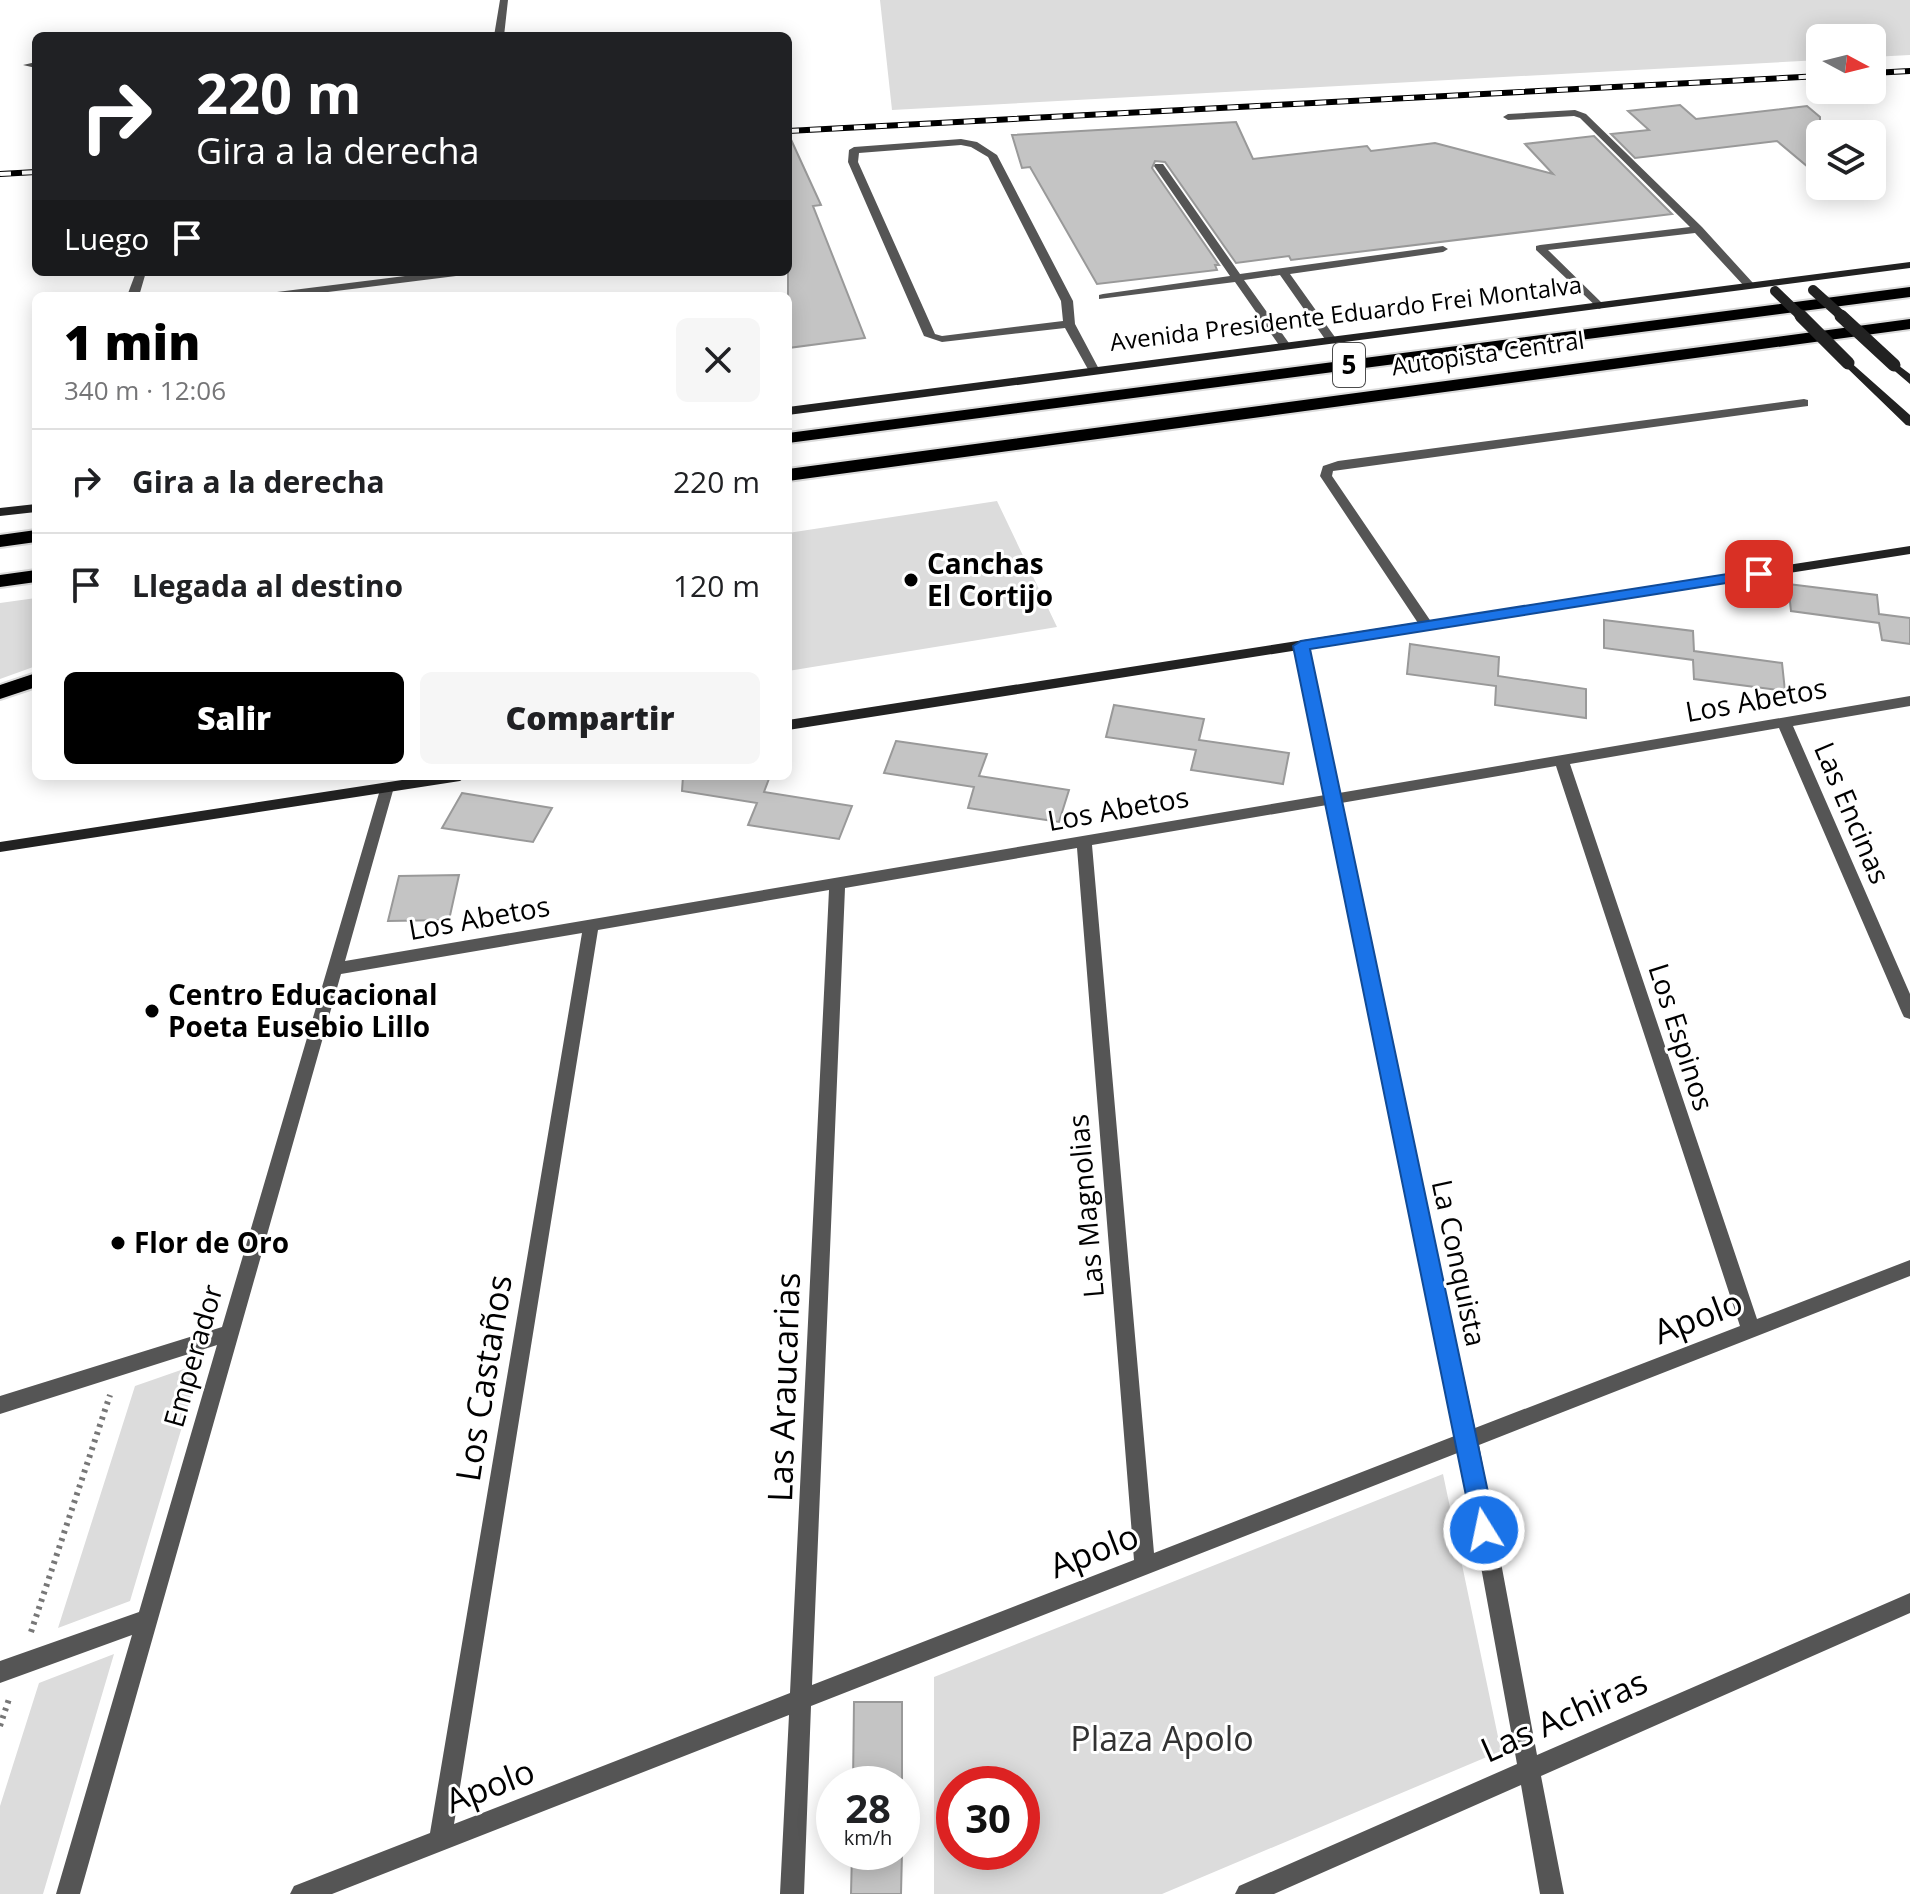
<!DOCTYPE html>
<html lang="es">
<head>
<meta charset="utf-8">
<style>
	:root { --surface:#fff; --page:#f6f6f6; --text:#202124; --muted:#757577; --line:#e0e0e0; --accent:#000 }
	body { margin:0; font-family:"Open Sans",sans-serif; background:var(--page); color:var(--text); height:100vh; display:flex; flex-direction:column; font-size:30px; white-space:nowrap }
	* { box-sizing:border-box; margin:0 }
	p { font-size:26px; color:var(--muted) }
	.icon { flex:none; width:44px; height:44px; fill:none; stroke:currentColor; stroke-width:2; stroke-linecap:round; stroke-linejoin:round }
	.map { position:relative; flex:1; overflow:hidden }
	.sheet { position:absolute; left:32px; top:292px; width:760px; height:488px; display:flex; flex-direction:column; background:var(--surface); border-radius:12px; box-shadow:0 4px 20px #0003 }
	.sheet>* { flex:none }
	.guide { position:absolute; left:32px; top:32px; width:760px; height:244px; border-radius:12px; box-shadow:0 4px 20px #0003; background:#202124; color:#fff; overflow:hidden }
	.needle { width:52px; rotate:97deg }
	.buttons { position:absolute; left:1806px; top:24px; display:grid; gap:16px }
	.buttons a { display:grid; place-items:center; width:80px; height:80px; border-radius:12px; background:var(--surface); box-shadow:0 4px 20px #0003; font-size:40px }
	.speed { position:absolute; left:816px; top:1766px; display:flex; gap:16px; font-size:40px; font-weight:700; text-align:center }
	.speed>* { display:grid; place-content:center; width:104px; height:104px; border-radius:50%; background:var(--surface); box-shadow:0 4px 20px #0003; line-height:1 }
	.speed small { font-size:20px; font-weight:400 }
	.speed .limit { border:12px solid #d22; background:#fff; color:#111 }
	.pin { position:absolute; display:grid; place-items:center; width:68px; height:68px; color:#fff; margin:-34px; border-radius:16px; box-shadow:0 4px 12px #0006 }
	.me { position:absolute; width:88px; margin:-44px; rotate:350deg; stroke-linejoin:round; filter:drop-shadow(0 0 6px #0008) }
	.turn { display:flex; align-items:center; gap:28px; height:168px; padding:0 32px; font-size:36px }
	.turn .icon { width:104px; height:104px; stroke-width:2.5 }
	.turn b { display:block; font-size:56px; line-height:68px }
	.then { display:flex; align-items:center; height:76px; padding:0 32px; background:#0003; gap:16px; font-size:30px }
	.round { display:grid; place-items:center; flex:none; width:84px; height:84px; border-radius:12px; background:var(--page) }
	.headline { display:flex; align-items:center; justify-content:space-between; height:136px; padding:0 32px }
	h1 { font-size:48px; font-weight:800; line-height:60px; color:var(--accent) }
	.action { display:flex; gap:16px; margin-top:auto; padding:16px 32px }
	.action a { flex:1; height:92px; border-radius:12px; background:var(--accent); color:#fff; font-size:32px; font-weight:800; line-height:92px; text-align:center }
	.action a+a { background:var(--page); color:var(--text) }
	ul { padding:0; list-style:none }
	li { display:flex; align-items:center; gap:24px; height:104px; padding:0 32px; border-top:2px solid var(--line) }
	li div { flex:1 }
	li b { display:block; font-size:30px }
	li em { font-style:normal }
	.map>svg:first-child { display:block }
</style>
</head>
<body>
<div class="map">
<svg width="1910" height="1894" viewBox="0 0 1910 1894">
	<rect width="100%" height="100%" fill="#fff"/>
	<path fill="#dcdcdc" fill-rule="evenodd" d="M 880,0 L 1910,0 L 1910,55 L 1872,57 L 1872,38 L 1820,38 L 1820,60 L 892,110 Z
		M 997,501 L 1057,627 L 788,671 L 788,533 Z
		M 36,598 L 36,666 L 0,679 L 0,603 Z
		M 201,1363 L 130,1601 L 58,1628 L 135,1386 Z
		M 1443,1474 L 1501,1751 L 1162,1894 L 934,1894 L 934,1677 ZM 1022,1784 L 1022,1852 L 954,1852 L 954,1784 Z
		M 114,1654 L 43,1894 L 0,1894 L 0,1806 L 39,1683 Z"/>
	<path fill="#c4c4c4" stroke="#999" stroke-width="2" d="M 1680,105 L 1696,119 L 1807,106 L 1820,117 L 1820,177 L 1777,141 L 1635,158 L 1611,134 L 1649,130 L 1628,111 Z
		M 1236,122 L 1253,159 L 1367,146 L 1371,151 L 1435,143 L 1553,174 L 1525,144 L 1594,136 L 1672,214 L 1291,260 L 1289,256 L 1236,263 L 1165,162 L 1155,161 L 1152,168 L 1219,265 L 1215,265 L 1217,270 L 1097,284 L 1030,167 L 1022,168 L 1012,135 Z
		M 788,133 L 821,205 L 813,206 L 865,338 L 788,348 Z
		M 1788,584 L 1877,595 L 1879,614 L 1910,618 L 1910,644 L 1882,640 L 1879,623 L 1791,611 Z
		M 1604,620 L 1693,631 L 1694,651 L 1782,663 L 1785,691 L 1694,679 L 1693,660 L 1604,648 Z
		M 1410,644 L 1499,657 L 1498,676 L 1586,689 L 1586,718 L 1495,705 L 1496,686 L 1407,674 Z
		M 1114,705 L 1204,719 L 1199,740 L 1289,753 L 1283,784 L 1191,770 L 1196,750 L 1106,737 Z
		M 896,741 L 987,754 L 979,776 L 1069,790 L 1059,822 L 968,808 L 974,787 L 884,773 Z
		M 683,776 L 770,776 L 764,792 L 852,806 L 839,839 L 748,825 L 757,803 L 682,791 Z
		M 462,793 L 552,808 L 533,842 L 442,828 Z
		M 459,875 L 449,920 L 388,921 L 399,876 Z
		M 854,1702 L 902,1702 L 902,1784 L 853,1784 Z
		M 852,1852 L 902,1852 L 901,1894 L 851,1894 Z"/>
	<g fill="none" stroke-linecap="round" stroke-linejoin="round">
		<defs>
			<path id="highway" d="M 1910,287 L 1910,297 L 788,443 L 788,433 Z
				M 1910,319 L 1910,329 L 788,481 L 788,469 Z
				M 36,530 L 36,542 L 0,547 L 0,535 Z
				M 36,570 L 36,582 L 0,587 L 0,575 Z
				M 36,673 L 36,687 L 0,699 L 0,685 Z"/>
		</defs>
		<use href="#highway" stroke="#dbdbdb" stroke-width="4"/>
		<path stroke="#777" stroke-width="6" stroke-dasharray="3 5" stroke-linecap="butt" d="M 31,1632 L 110,1395
			M 0,1726 L 9,1699"/>
		<path fill="#555" fill-rule="evenodd" d="M 500,0 L 508,0 L 504,36 L 494,36 Z
			M 36,62 L 36,68 L 23,65 Z
			M 1575,110 L 1586,114 L 1702,227 L 1753,283 L 1753,287 L 1745,287 L 1695,233 L 1548,250 L 1603,304 L 1605,306 L 1599,309 L 1536,250 L 1536,246 L 1540,245 L 1690,227 L 1580,118 L 1574,116 L 1508,120 L 1503,117 L 1508,114 Z
			M 961,139 L 977,142 L 997,155 L 1073,301 L 1075,324 L 1100,371 L 1098,373 L 1090,373 L 1065,328 L 942,342 L 924,336 L 848,162 L 849,150 L 854,147 ZM 961,145 L 971,147 L 988,157 L 1061,301 L 1063,321 L 942,336 L 935,334 L 858,162 L 859,153 Z
			M 1155,164 L 1163,164 L 1240,274 L 1443,246 L 1448,249 L 1443,252 L 1290,274 L 1337,340 L 1331,343 L 1327,342 L 1280,275 L 1244,280 L 1291,346 L 1285,349 L 1281,348 L 1235,282 L 1099,299 L 1099,295 L 1103,294 L 1230,276 L 1154,166 Z
			M 136,272 L 146,272 L 139,296 L 127,296 Z
			M 437,272 L 469,272 L 464,275 L 296,296 L 263,296 L 269,293 Z"/>
		<path fill="#555" fill-rule="evenodd" d="M 1804,399 L 1808,400 L 1808,406 L 1333,471 L 1332,476 L 1434,626 L 1427,630 L 1422,629 L 1320,476 L 1323,466 L 1338,461 Z
			M 1301,642 L 1308,646 L 1339,793 L 1910,696 L 1910,706 L 1793,726 L 1910,994 L 1910,1019 L 1904,1017 L 1902,1013 L 1779,728 L 1570,764 L 1757,1319 L 1910,1260 L 1910,1276 L 1479,1445 L 1537,1755 L 1910,1593 L 1910,1613 L 1541,1776 L 1564,1894 L 1540,1894 L 1521,1785 L 1274,1894 L 1235,1894 L 1239,1886 L 1517,1764 L 1460,1452 L 811,1706 L 804,1894 L 780,1894 L 789,1715 L 332,1894 L 290,1894 L 294,1886 L 430,1833 L 582,933 L 341,974 L 80,1894 L 56,1894 L 132,1635 L 0,1683 L 0,1661 L 139,1612 L 217,1345 L 0,1414 L 0,1396 L 222,1327 L 382,783 L 392,783 L 394,787 L 345,961 L 1325,795 L 1294,646 ZM 1556,766 L 1740,1326 L 1475,1428 L 1341,803 ZM 1327,805 L 1457,1435 L 1154,1553 L 1092,845 ZM 1077,848 L 1134,1560 L 812,1685 L 845,888 ZM 829,890 L 790,1693 L 454,1824 L 598,930 Z"/>
		<path fill="#222" fill-rule="evenodd" d="M 1910,262 L 1910,268 L 788,415 L 788,407 Z
			M 1848,360 L 1910,415 L 1910,426 L 1906,425 L 1844,365 L 1844,361 Z
			M 1894,362 L 1910,374 L 1910,384 L 1890,367 L 1890,363 Z
			M 36,504 L 36,512 L 0,516 L 0,508 Z
			M 1910,546 L 1910,554 L 788,730 L 788,720 Z
			M 428,776 L 467,776 L 460,781 L 0,852 L 0,842 Z"/>
		<use href="#highway" fill="#000" fill-rule="evenodd"/>
		<defs>
			<path id="rail" d="M 1872,73 L 1910,71
				M 788,131 L 1820,76
				M 0,174 L 36,172"/>
		</defs>
		<use href="#rail" stroke="#000" stroke-width="6"/>
		<use href="#rail" stroke="#fff" stroke-width="4" stroke-dasharray="11" stroke-linecap="butt"/>
		<path stroke="#222" stroke-width="10" d="M 1813,290 L 1844,318
			M 1775,291 L 1803,318"/>
		<path stroke="#222" stroke-width="13" d="M 1801,316 L 1848,363
			M 1841,316 L 1894,365"/>
	</g>
	<path fill="#1a73e8" stroke="#114b97" stroke-width="2" d="M 1759,569 L 1767,574 L 1764,577 L 1310,649 L 1496,1530 L 1492,1538 L 1484,1541 L 1476,1538 L 1473,1530 L 1293,646 L 1301,641 Z"/>
	<g fill="#000" stroke="#fff" stroke-width="3">
		<circle cx="911" cy="580" r="8"/>
		<circle cx="152" cy="1011" r="8"/>
		<circle cx="118" cy="1243" r="8"/>
	</g>
	<g text-anchor="middle" stroke-width="6" stroke-linejoin="round" paint-order="stroke">
		<g font-size="24" fill="#000" stroke="#fff">
			<text transform="translate(1346 314) rotate(-7)" y="8">Avenida Presidente Eduardo Frei Montalva</text>
			<text transform="translate(1488 354) rotate(-8)" y="8">Autopista Central</text>
		</g>
		<rect fill="#fff" stroke="#4c4c4c" stroke-width="2" x="1333" y="343" width="32" height="44" rx="6"/>
		<g font-size="26" font-weight="bold" fill="#000">
			<text x="1349" y="374">5</text>
		</g>
		<g font-size="28" font-weight="bold" fill="#000" stroke="#fff" text-anchor="start">
			<text x="927" y="574">Canchas<tspan x="927" dy="32">El Cortijo</tspan></text>
			<text x="168" y="1005">Centro Educacional<tspan x="168" dy="32">Poeta Eusebio Lillo</tspan></text>
			<text x="134" y="1253">Flor de Oro</text>
		</g>
		<g font-size="28" fill="#000" stroke="#fff">
			<text transform="translate(1756 700) rotate(-10)" y="10">Los Abetos</text>
			<text transform="translate(1118 809) rotate(-10)" y="10">Los Abetos</text>
			<text transform="translate(1852 813) rotate(67)" y="10">Las Encinas</text>
			<text transform="translate(479 918) rotate(-10)" y="10">Los Abetos</text>
			<text transform="translate(1681 1037) rotate(72)" y="10">Los Espinos</text>
			<text transform="translate(1086 1206) rotate(-95)" y="10">Las Magnolias</text>
			<text transform="translate(1459 1263) rotate(78)" y="10">La Conquista</text>
			<text transform="translate(193 1356) rotate(-74)" y="10">Emperador</text>
		</g>
		<g font-size="34" fill="#000" stroke="#fff">
			<text transform="translate(1698 1317) rotate(-21)" y="12">Apolo</text>
			<text transform="translate(484 1378) rotate(-81)" y="12">Los Castaños</text>
			<text transform="translate(784 1387) rotate(-88)" y="12">Las Araucarias</text>
			<text transform="translate(1094 1551) rotate(-21)" y="12">Apolo</text>
			<text transform="translate(1564 1716) rotate(-24)" y="12">Las Achiras</text>
			<text transform="translate(490 1786) rotate(-21)" y="12">Apolo</text>
		</g>
		<g font-size="34" fill="#333" stroke="#fff">
			<text x="1162" y="1751">Plaza Apolo</text>
		</g>
	</g>
</svg>
<div class="buttons">
<a><svg class="needle" viewBox="-14 -14 28 28"><path d="M0-13l5 13h-10z" fill="#e53935"/><path d="M0 13l5-13h-10z" fill="#757577"/></svg></a>
<a><svg class="icon" aria-label="layers" viewBox="0 0 24 24"><path d="M12 4l9 5-9 5-9-5zM3 14l9 5 9-5"/></svg></a>
</div>
<div class="speed"><div>28<small>km/h</small></div><div class="limit">30</div></div>
<div class="pin" style="left:1759px;top:574px;background:#d93025"><svg class="icon" aria-label="arrive" viewBox="0 0 24 24"><path d="M6 21V4h12l-3 4 3 4H6"/></svg></div>
<svg class="me" style="left:1484px;top:1530px" viewBox="-20 -20 40 40"><circle r="17" fill="#1a73e8" stroke="#fff" stroke-width="3"/><path d="M0-11L8 9 0 5-8 9z" fill="#fff"/></svg>
<div class="guide">
<div class="turn"><svg class="icon" aria-label="right" viewBox="0 0 24 24"><path d="M7 20v-9h11M14 6l5 5-5 5"/></svg><div><b>220 m</b>Gira a la derecha</div></div>
<div class="then">Luego<svg class="icon" aria-label="arrive" viewBox="0 0 24 24"><path d="M6 21V4h12l-3 4 3 4H6"/></svg></div>
</div>
<section class="sheet">
<div class="headline"><div><h1>1 min</h1><p>340 m · 12:06</p></div><a class="round"><svg class="icon" aria-label="close" viewBox="0 0 24 24"><path d="M6 6l12 12M18 6L6 18"/></svg></a></div>
<ul>
<li><svg class="icon" aria-label="right" viewBox="0 0 24 24"><path d="M7 20v-9h11M14 6l5 5-5 5"/></svg><div><b>Gira a la derecha</b></div><em>220 m</em></li>
<li><svg class="icon" aria-label="arrive" viewBox="0 0 24 24"><path d="M6 21V4h12l-3 4 3 4H6"/></svg><div><b>Llegada al destino</b></div><em>120 m</em></li>
</ul>
<div class="action"><a>Salir</a><a>Compartir</a></div>
</section>
</div>
</body>
</html>
